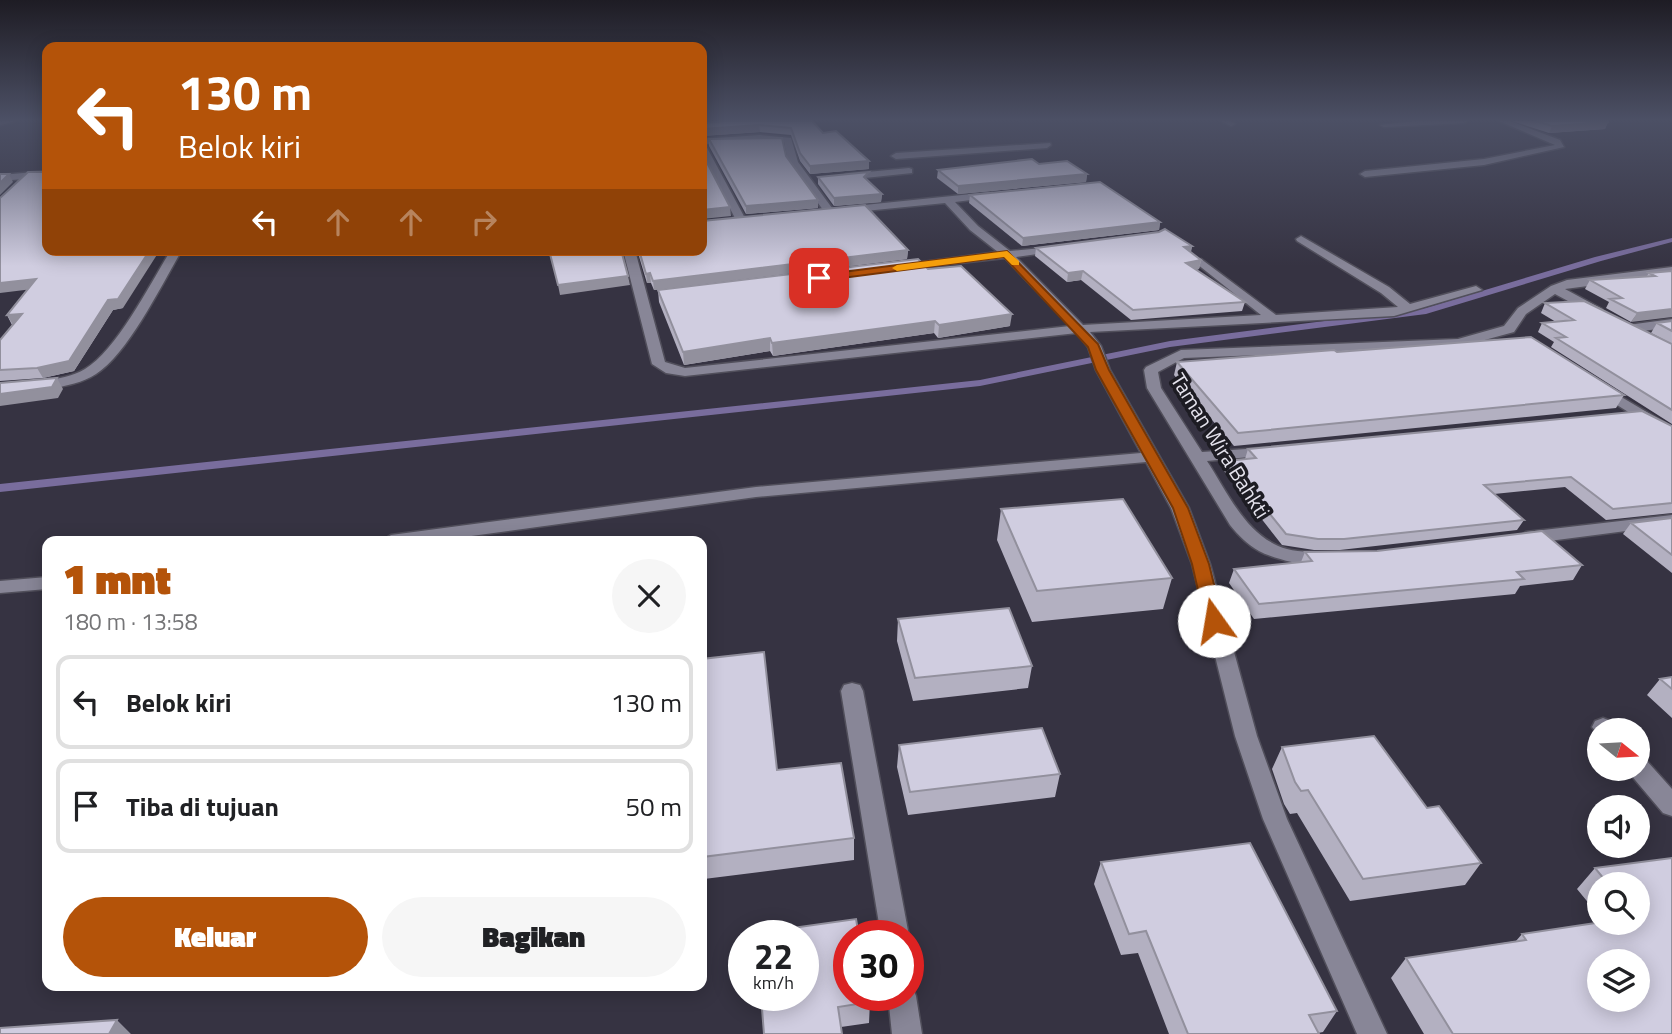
<!DOCTYPE html>
<html lang="id">
<head>
<meta charset="utf-8">
<style>
	:root { --surface:#fff; --page:#f6f6f6; --text:#202124; --muted:#757577; --line:#e0e0e0; --accent:#b45309 }
	body { margin:0; font-family:"Titillium Web",sans-serif; background:var(--page); color:var(--text); height:100vh; display:flex; flex-direction:column; font-size:26px; white-space:nowrap }
	* { box-sizing:border-box; margin:0 }
	p { font-size:23px; color:var(--muted) }
	.icon { flex:none; width:38px; height:38px; fill:none; stroke:currentColor; stroke-width:2; stroke-linecap:round; stroke-linejoin:round }
	.map { position:relative; flex:1; overflow:hidden }
	.drawer { position:absolute; left:42px; top:536px; width:665px; height:455px; display:flex; flex-direction:column; background:var(--surface); border-radius:14px; box-shadow:0 4px 18px #0003 }
	.drawer>* { flex:none }
	.top-card { position:absolute; left:42px; top:42px; width:665px; height:214px; border-radius:14px; box-shadow:0 4px 18px #0003; background:#b45309; color:#fff; overflow:hidden }
	.needle { width:46px; rotate:108deg }
	.fabs { position:absolute; left:1587px; top:718px; display:grid; gap:14px }
	.fabs a { display:grid; place-items:center; width:63px; height:63px; border-radius:50%; background:var(--surface); box-shadow:0 4px 18px #0003; font-size:35px }
	.speed { position:absolute; left:728px; top:920px; display:flex; gap:14px; font-size:35px; font-weight:700; text-align:center }
	.speed>* { display:grid; place-content:center; width:91px; height:91px; border-radius:50%; background:var(--surface); box-shadow:0 4px 18px #0003; line-height:1 }
	.speed small { font-size:18px; font-weight:400 }
	.speed .limit { border:10px solid #d22; background:#fff; color:#111 }
	.pin { position:absolute; display:grid; place-items:center; width:60px; height:60px; color:#fff; margin:-30px; border-radius:14px; box-shadow:0 4px 10px #0006 }
	.me { position:absolute; width:77px; margin:-38px; rotate:347deg; stroke-linejoin:round; filter:drop-shadow(0 0 5px #0008) }
	.turn { display:flex; align-items:center; gap:24px; height:147px; padding:0 21px; font-size:32px }
	.turn .icon { width:91px; height:91px; stroke-width:2.5 }
	.turn b { display:block; font-size:49px; line-height:60px }
	.lanes { display:flex; align-items:center; height:66px; padding:0 21px; background:#0003; justify-content:center; gap:35px; direction:ltr }
	.lanes .off { opacity:.35 }
	.round { display:grid; place-items:center; flex:none; width:74px; height:74px; border-radius:37px; background:var(--page) }
	.summary { display:flex; align-items:center; justify-content:space-between; height:119px; padding:0 21px }
	h1 { font-size:42px; font-weight:800; line-height:52px; color:var(--accent) }
	.button { display:flex; gap:14px; margin-top:auto; padding:14px 21px }
	.button a { flex:1; height:80px; border-radius:42px; background:var(--accent); color:#fff; font-size:28px; font-weight:800; line-height:80px; text-align:center }
	.button a+a { background:var(--page); color:var(--text) }
	ul { padding:0; list-style:none }
	li { display:flex; align-items:center; gap:21px; height:94px; margin:0 14px 10px; padding:0 7px; border:4px solid var(--line); border-radius:14px }
	li div { flex:1 }
	li b { display:block; font-size:26px }
	li em { font-style:normal }
	.map>svg:first-child { display:block }
</style>
</head>
<body>
<div class="map">
<svg width="1672" height="1034" viewBox="0 0 1672 1034">
	<rect width="100%" height="100%" fill="#363342"/>
	<g fill="none" stroke-linecap="round" stroke-linejoin="round">
		<path fill="#796d9d" fill-rule="evenodd" d="M 1672,238 L 1672,242 L 1601,261 L 1426,314 L 1170,347 L 980,386 L 0,492 L 0,484 L 980,380 L 1170,341 L 1425,308 L 1595,257 Z"/>
		<defs>
			<path id="minor" d="M 0,121 L 16,121 L 0,125 Z
				M 1221,121 L 1231,121 L 1235,124 L 1231,126 Z
				M 1415,121 L 1468,121 L 1464,123 L 1384,127 L 1380,125 Z
				M 1499,121 L 1510,121 L 1560,140 L 1564,147 L 1484,165 L 1365,177 L 1360,174 L 1365,171 L 1484,159 L 1555,145 Z
				M 760,135 L 791,138 L 798,162 L 835,212 L 834,214 L 826,214 L 788,162 L 784,142 L 760,141 L 705,144 L 746,220 L 737,222 L 702,154 L 702,139 Z
				M 1050,143 L 1051,145 L 1047,148 L 896,159 L 891,156 L 896,153 Z
				M 909,168 L 912,169 L 912,173 L 846,180 L 841,177 L 846,174 Z
				M 47,171 L 47,177 L 0,181 L 0,175 Z
				M 991,192 L 996,195 L 995,197 L 955,202 L 978,226 L 1010,251 L 1063,246 L 1063,250 L 1059,251 L 1016,257 L 1083,325 L 1261,315 L 1197,264 L 1195,262 L 1201,259 L 1276,315 L 1398,307 L 1381,293 L 1297,241 L 1296,239 L 1301,236 L 1389,287 L 1410,304 L 1476,286 L 1482,290 L 1394,316 L 1090,332 L 1101,346 L 1110,370 L 1189,508 L 1210,564 L 1257,736 L 1287,819 L 1387,1034 L 1357,1034 L 1263,819 L 1235,736 L 1192,564 L 1171,508 L 1146,462 L 756,497 L 435,541 L 382,541 L 391,535 L 756,487 L 1141,453 L 1096,370 L 1088,347 L 1077,333 L 685,376 L 666,373 L 652,364 L 623,250 L 635,250 L 665,362 L 685,368 L 1070,326 L 1005,258 L 896,270 L 894,268 L 900,265 L 998,252 L 970,230 L 945,203 L 845,213 L 840,210 L 845,207 Z
				M 171,250 L 182,250 C 162,284 128,354 96,374 C 70,391 30,389 0,392 L 0,384 C 26,381 62,383 85,369 C 117,350 151,282 171,250 Z
				M 1672,267 L 1672,275 L 1565,289 L 1602,309 L 1602,315 L 1594,315 L 1555,294 L 1526,314 L 1514,332 L 1459,347 L 1184,358 L 1158,372 L 1161,388 L 1202,452 L 1276,447 L 1278,450 L 1270,455 L 1207,461 C 1228,493 1247,538 1287,549 C 1301,553 1316,551 1331,555 L 1333,559 C 1323,573 1273,559 1259,551 C 1248,545 1238,535 1230,525 L 1147,388 L 1144,370 L 1146,367 L 1181,350 L 1458,339 L 1504,326 L 1518,308 L 1551,286 L 1567,280 Z
				M 1672,319 L 1672,327 L 1628,333 L 1621,329 L 1628,325 Z
				M 1601,385 L 1672,427 L 1672,439 L 1596,392 L 1594,389 Z
				M 1672,515 L 1672,525 L 1526,544 L 1517,538 L 1526,532 Z
				M 47,577 L 47,589 L 0,593 L 0,581 Z
				M 852,683 L 860,685 L 863,691 L 909,936 L 908,937 L 881,936 L 841,691 L 844,685 Z
				M 1603,718 L 1611,721 L 1616,730 L 1600,730 L 1600,737 L 1592,727 L 1595,721 Z
				M 1638,757 L 1646,760 L 1672,789 L 1672,816 L 1663,813 L 1630,774 L 1627,768 L 1638,768 Z
				M 908,984 L 912,986 L 916,996 L 922,1034 L 892,1034 L 888,996 L 908,996 Z"/>
		</defs>
		<use href="#minor" stroke="#514f5b" stroke-width="3"/>
		<use href="#minor" fill="#888697" fill-rule="evenodd"/>
	</g>
	<path fill="#b3b0c1" d="M 812,121 L 823,133 L 869,161 L 869,169 L 810,174 L 800,161 L 791,135 L 760,132 L 702,136 L 702,123 Z
		M 1512,121 L 1608,121 L 1608,122 L 1605,129 L 1549,133 Z
		M 709,139 L 786,156 L 818,200 L 818,208 L 746,214 L 709,146 Z
		M 1039,164 L 1087,174 L 1086,182 L 958,194 L 937,178 L 938,170 Z
		M 818,177 L 869,180 L 868,181 L 882,194 L 881,202 L 834,206 L 818,184 Z
		M 970,195 L 1160,222 L 1159,230 L 1022,246 L 969,203 Z
		M 0,198 L 123,308 L 113,310 L 74,371 L 43,378 L 0,381 L 0,340 L 12,325 L 7,315 L 27,290 Z
		M 1192,246 L 1191,252 L 1201,260 L 1199,269 L 1196,270 L 1245,302 L 1242,311 L 1131,320 L 1081,280 L 1067,282 L 1035,256 L 1036,248 Z
		M 637,250 L 908,250 L 907,259 L 654,290 L 651,283 L 647,283 Z
		M 928,269 L 1010,326 L 938,338 L 934,333 L 773,356 L 770,351 L 684,365 L 659,302 L 658,290 Z
		M 1672,271 L 1631,322 L 1606,308 L 1609,302 L 1585,289 L 1590,280 L 1647,276 L 1649,273 Z
		M 1545,303 L 1672,344 L 1672,424 L 1551,347 L 1554,342 L 1538,332 L 1542,323 L 1556,322 L 1541,313 Z
		M 1672,321 L 1672,344 L 1651,333 L 1657,323 Z
		M 1492,340 L 1624,395 L 1616,408 L 1234,446 L 1174,375 L 1177,362 L 1491,341 Z
		M 1672,426 L 1672,513 L 1606,520 L 1565,487 L 1494,494 L 1524,520 L 1517,530 L 1340,550 L 1314,550 L 1282,545 L 1224,471 L 1227,461 L 1245,459 L 1248,449 Z
		M 1001,509 L 1172,578 L 1163,609 L 1032,622 L 997,540 Z
		M 1672,518 L 1672,573 L 1623,534 L 1631,523 Z
		M 1305,552 L 1582,565 L 1573,580 L 1520,586 L 1515,594 L 1254,619 L 1229,583 L 1234,569 L 1301,562 Z
		M 898,619 L 1032,666 L 1028,688 L 913,701 L 897,641 Z
		M 702,659 L 777,770 L 854,838 L 854,860 L 704,879 L 702,868 Z
		M 1672,677 L 1672,718 L 1647,695 L 1660,679 Z
		M 899,745 L 1060,774 L 1055,797 L 908,815 L 897,767 Z
		M 1282,747 L 1427,808 L 1481,863 L 1465,885 L 1350,901 L 1297,813 L 1290,814 L 1284,804 L 1272,769 Z
		M 1672,858 L 1672,1034 L 1424,1034 L 1391,978 L 1406,958 L 1516,941 L 1522,934 L 1638,922 L 1638,884 L 1600,884 L 1600,917 L 1577,889 L 1595,868 Z
		M 1101,862 L 1337,1011 L 1323,1032 L 1318,1033 L 1319,1034 L 1169,1034 L 1138,953 L 1121,955 L 1094,884 Z
		M 761,996 L 870,1002 L 869,1023 L 841,1027 Z"/>
	<path fill="#92909d" d="M 1608,122 L 1605,129 L 1549,133 L 1552,126 Z
		M 759,125 L 760,132 L 702,136 L 702,129 Z
		M 869,161 L 869,169 L 810,174 L 810,166 Z
		M 9,174 L 13,182 L 0,195 L 0,183 Z
		M 1087,174 L 1086,182 L 958,194 L 958,186 Z
		M 882,194 L 881,202 L 834,206 L 834,198 Z
		M 818,200 L 818,208 L 746,214 L 746,206 Z
		M 730,207 L 731,216 L 702,219 L 702,210 Z
		M 1160,222 L 1159,230 L 1022,246 L 1023,238 Z
		M 1192,246 L 1190,254 L 1184,247 Z
		M 150,250 L 160,250 L 123,308 L 113,310 L 74,371 L 43,378 L 37,368 L 108,300 Z
		M 908,250 L 907,259 L 654,290 L 653,281 Z
		M 1201,260 L 1199,269 L 1184,271 L 1186,263 Z
		M 1083,271 L 1081,280 L 1067,282 L 1068,273 Z
		M 650,273 L 651,283 L 647,283 L 646,274 Z
		M 628,276 L 630,285 L 560,295 L 558,285 Z
		M 36,279 L 41,288 L 0,293 L 0,283 Z
		M 1672,309 L 1672,317 L 1631,322 L 1637,313 Z
		M 22,314 L 13,325 L 7,315 Z
		M 1012,314 L 1010,326 L 938,338 L 939,325 Z
		M 935,321 L 934,333 L 773,356 L 772,343 Z
		M 770,338 L 770,351 L 684,365 L 683,352 Z
		M 57,378 L 63,389 L 58,398 L 0,406 L 0,394 Z
		M 117,1020 L 131,1034 L 109,1034 Z"/>
	<path fill="#d0cde0" stroke="#92909d" stroke-width="2" fill-rule="evenodd" d="M 725,121 L 812,121 L 823,133 L 836,131 L 869,161 L 810,166 L 800,153 L 791,128 L 759,125 L 702,129 L 702,123 Z
		M 1536,121 L 1608,121 L 1608,122 L 1552,126 Z
		M 782,138 L 786,156 L 818,200 L 746,206 L 709,139 Z
		M 702,153 L 730,207 L 702,210 Z
		M 1032,159 L 1039,164 L 1067,161 L 1087,174 L 958,186 L 938,170 Z
		M 46,168 L 47,168 L 47,250 L 150,250 L 118,299 L 108,300 L 69,361 L 37,368 L 0,370 L 0,340 L 22,314 L 7,315 L 36,279 L 0,283 L 0,198 L 28,172 L 43,172 Z
		M 869,172 L 864,177 L 882,194 L 834,198 L 818,177 Z
		M 0,174 L 9,174 L 0,183 Z
		M 1100,182 L 1160,222 L 1023,238 L 970,195 Z
		M 865,205 L 908,250 L 653,281 L 650,273 L 646,274 L 639,250 L 702,250 L 702,221 Z
		M 1165,229 L 1192,246 L 1184,247 L 1201,260 L 1186,263 L 1245,302 L 1133,310 L 1083,271 L 1068,273 L 1036,248 L 1159,232 Z
		M 549,250 L 621,250 L 628,276 L 558,285 Z
		M 918,259 L 928,269 L 961,266 L 1012,314 L 939,325 L 935,321 L 772,343 L 770,338 L 683,352 L 658,290 Z
		M 1672,271 L 1672,309 L 1637,313 L 1610,299 L 1622,298 L 1590,280 L 1655,276 L 1649,273 Z
		M 1584,301 L 1672,344 L 1672,410 L 1556,338 L 1566,337 L 1542,323 L 1574,320 L 1545,303 Z
		M 1672,321 L 1672,331 L 1657,323 Z
		M 1531,337 L 1624,395 L 1238,433 L 1177,362 L 1334,350 L 1337,352 Z
		M 57,378 L 52,387 L 0,394 L 0,383 Z
		M 1642,411 L 1672,426 L 1672,503 L 1613,509 L 1571,477 L 1484,485 L 1524,520 L 1344,539 L 1318,539 L 1286,534 L 1227,461 L 1256,458 L 1248,449 Z
		M 1123,499 L 1172,578 L 1037,591 L 1001,509 Z
		M 1672,518 L 1672,555 L 1631,523 Z
		M 1542,531 L 1582,565 L 1517,572 L 1524,579 L 1259,604 L 1234,569 L 1312,561 L 1305,552 L 1377,551 Z
		M 1009,608 L 1032,666 L 915,678 L 898,619 Z
		M 764,652 L 777,770 L 841,763 L 854,838 L 702,857 L 702,659 Z
		M 1672,677 L 1672,689 L 1660,679 Z
		M 1042,728 L 1060,774 L 910,792 L 899,745 Z
		M 1374,736 L 1427,808 L 1439,806 L 1481,863 L 1363,879 L 1308,790 L 1301,791 L 1295,782 L 1282,747 Z
		M 1250,843 L 1337,1011 L 1309,1015 L 1319,1034 L 1188,1034 L 1146,931 L 1129,934 L 1101,862 Z
		M 1672,858 L 1672,1034 L 1453,1034 L 1406,958 L 1526,940 L 1522,934 L 1602,922 L 1638,922 L 1638,884 L 1608,884 L 1595,868 ZM 1600,961 L 1638,961 L 1638,999 L 1600,999 Z
		M 856,919 L 859,936 L 849,936 L 849,996 L 869,996 L 870,1002 L 838,1007 L 842,1034 L 764,1034 L 761,996 L 803,996 L 803,936 L 757,936 L 756,933 Z
		M 117,1020 L 109,1034 L 0,1034 L 0,1028 Z"/>
	<linearGradient id="sky" x2="0" y2="1"><stop stop-color="#1e1c24"/><stop offset="0.45" stop-color="#4c5065"/><stop offset="1" stop-color="#4c5065" stop-opacity="0"/></linearGradient>
	<rect width="1672" height="266" fill="url(#sky)"/>
	<path fill="#b45309" stroke="#753606" stroke-width="2" d="M 1007,251 L 1098,344 L 1109,370 L 1188,508 L 1209,564 L 1223,621 L 1220,625 L 1208,625 L 1205,621 L 1192,564 L 1173,508 L 1096,370 L 1088,347 L 1004,257 L 819,281 L 814,278 L 819,275 Z"/>
	<path fill="#f59e0b" d="M 1007,251 L 1019,261 L 1019,265 L 1012,265 L 1004,257 L 897,271 L 892,268 L 897,265 Z"/>
	<g text-anchor="middle" stroke-width="7" stroke-linejoin="round" paint-order="stroke">
		<g font-size="21" fill="#e5e3ed" stroke="#1d1c23">
			<text transform="translate(1220 446) rotate(58)" y="7">Taman Wira Bahkti</text>
		</g>
	</g>
</svg>
<div class="fabs">
<a><svg class="needle" viewBox="-14 -14 28 28"><path d="M0-13l5 13h-10z" fill="#e53935"/><path d="M0 13l5-13h-10z" fill="#757577"/></svg></a>
<a><svg class="icon" aria-label="sound" viewBox="0 0 24 24"><path d="M4 9h4l5-4v14l-5-4H4zM17 9q2 3 0 6"/></svg></a>
<a><svg class="icon" aria-label="search" viewBox="0 0 24 24"><circle cx="10" cy="10" r="6"/><path d="M15 15l6 6"/></svg></a>
<a><svg class="icon" aria-label="layers" viewBox="0 0 24 24"><path d="M12 4l9 5-9 5-9-5zM3 14l9 5 9-5"/></svg></a>
</div>
<div class="speed"><div>22<small>km/h</small></div><div class="limit">30</div></div>
<div class="pin" style="left:819px;top:278px;background:#d93025"><svg class="icon" aria-label="arrive" viewBox="0 0 24 24"><path d="M6 21V4h12l-3 4 3 4H6"/></svg></div>
<svg class="me" style="left:1214px;top:621px" viewBox="-20 -20 40 40"><circle r="19" fill="#fff"/><path d="M0-13L10 11 0 6-10 11z" fill="#b45309"/></svg>
<div class="top-card">
<div class="turn"><svg class="icon" aria-label="left" viewBox="0 0 24 24"><path d="M17 20v-9H6M10 6l-5 5 5 5"/></svg><div><b>130 m</b>Belok kiri</div></div>
<div class="lanes"><svg class="icon" aria-label="left" viewBox="0 0 24 24"><path d="M17 20v-9H6M10 6l-5 5 5 5"/></svg><svg class="icon off" aria-label="ahead" viewBox="0 0 24 24"><path d="M12 20V5M6 11l6-6 6 6"/></svg><svg class="icon off" aria-label="ahead" viewBox="0 0 24 24"><path d="M12 20V5M6 11l6-6 6 6"/></svg><svg class="icon off" aria-label="right" viewBox="0 0 24 24"><path d="M7 20v-9h11M14 6l5 5-5 5"/></svg></div>
</div>
<section class="drawer">
<div class="summary"><div><h1>1 mnt</h1><p>180 m · 13:58</p></div><a class="round"><svg class="icon" aria-label="close" viewBox="0 0 24 24"><path d="M6 6l12 12M18 6L6 18"/></svg></a></div>
<ul>
<li><svg class="icon" aria-label="left" viewBox="0 0 24 24"><path d="M17 20v-9H6M10 6l-5 5 5 5"/></svg><div><b>Belok kiri</b></div><em>130 m</em></li>
<li><svg class="icon" aria-label="arrive" viewBox="0 0 24 24"><path d="M6 21V4h12l-3 4 3 4H6"/></svg><div><b>Tiba di tujuan</b></div><em>50 m</em></li>
</ul>
<div class="button"><a>Keluar</a><a>Bagikan</a></div>
</section>
</div>
</body>
</html>
